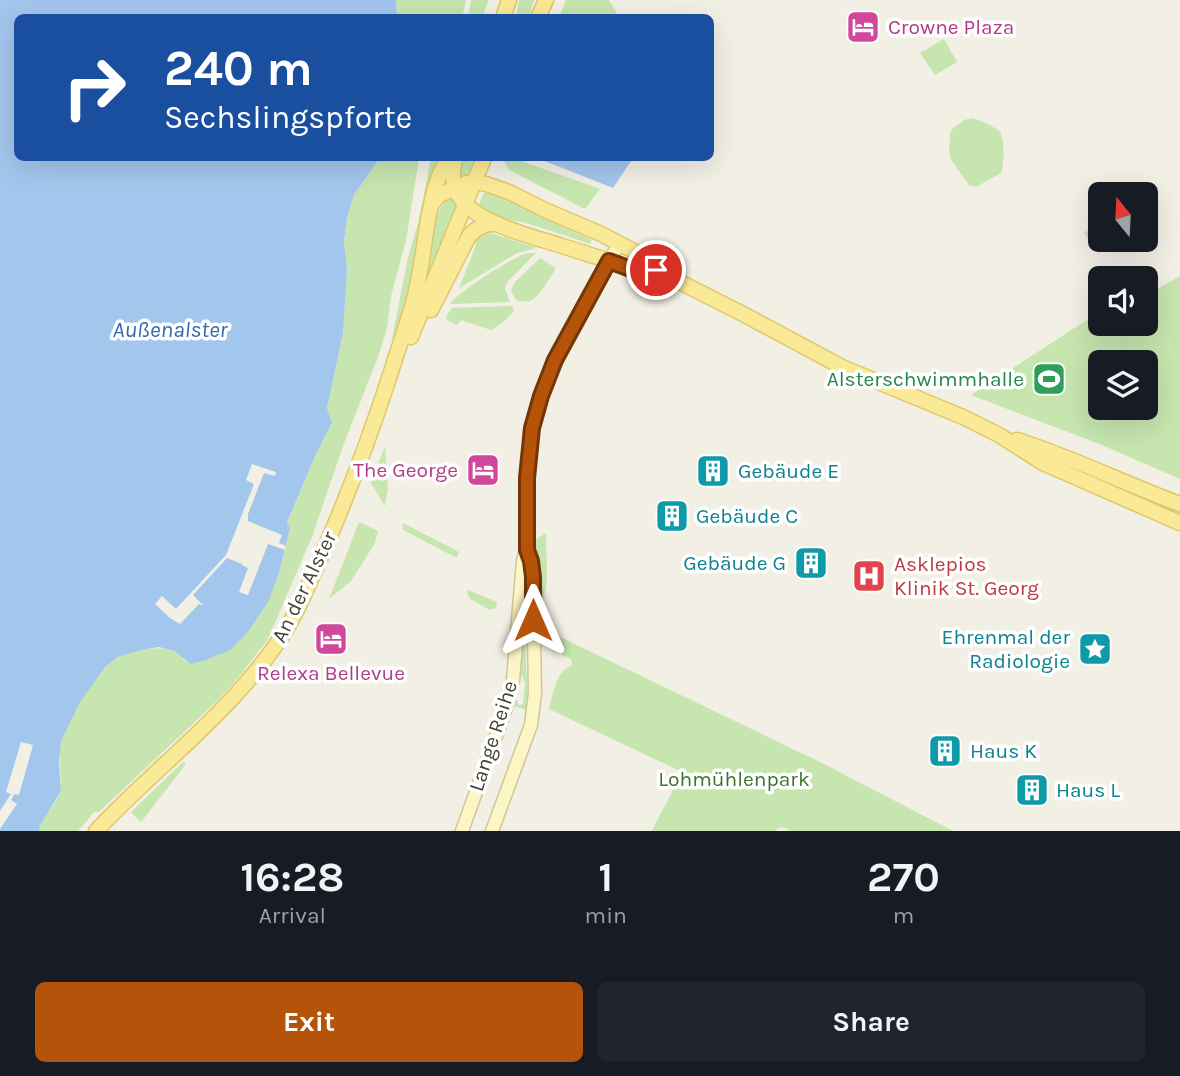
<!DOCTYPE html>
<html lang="en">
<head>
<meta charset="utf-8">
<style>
	:root { --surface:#171b24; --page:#20242c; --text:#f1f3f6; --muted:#9ea1a6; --accent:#b45309 }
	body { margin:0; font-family:Karla,sans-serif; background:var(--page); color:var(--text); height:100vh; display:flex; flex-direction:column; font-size:26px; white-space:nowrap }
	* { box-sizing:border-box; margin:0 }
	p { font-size:23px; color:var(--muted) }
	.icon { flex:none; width:38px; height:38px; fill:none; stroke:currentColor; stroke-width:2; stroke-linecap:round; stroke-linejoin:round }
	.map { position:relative; height:831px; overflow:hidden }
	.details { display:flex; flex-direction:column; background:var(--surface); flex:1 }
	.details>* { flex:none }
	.banner { position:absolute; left:14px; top:14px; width:700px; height:147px; border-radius:10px; box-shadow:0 7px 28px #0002; background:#1a4fa0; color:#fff; overflow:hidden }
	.needle { width:46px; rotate:342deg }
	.buttons { position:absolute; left:1088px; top:182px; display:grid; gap:14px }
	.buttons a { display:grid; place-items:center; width:70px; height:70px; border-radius:10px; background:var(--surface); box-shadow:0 7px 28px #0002; font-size:35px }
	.pin { position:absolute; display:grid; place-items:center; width:60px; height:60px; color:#fff; margin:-30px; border:4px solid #fff; border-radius:50%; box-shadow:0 2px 7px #0007 }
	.me { position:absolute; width:77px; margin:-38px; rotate:0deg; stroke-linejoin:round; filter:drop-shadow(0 0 5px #0008) }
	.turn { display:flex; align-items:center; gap:24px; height:147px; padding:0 35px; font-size:32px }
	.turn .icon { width:91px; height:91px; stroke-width:2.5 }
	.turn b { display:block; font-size:49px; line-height:60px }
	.eta { display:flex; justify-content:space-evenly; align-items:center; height:119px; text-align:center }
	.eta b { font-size:42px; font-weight:700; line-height:49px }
	.primary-button { display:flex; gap:14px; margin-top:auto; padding:14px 35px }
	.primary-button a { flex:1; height:80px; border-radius:10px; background:var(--accent); color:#fff; font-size:28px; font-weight:700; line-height:80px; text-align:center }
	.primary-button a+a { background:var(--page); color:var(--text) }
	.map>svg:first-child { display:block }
</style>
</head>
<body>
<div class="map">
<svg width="1180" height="831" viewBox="0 0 1180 831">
	<rect width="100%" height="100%" fill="#f2efe5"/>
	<path fill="#c6e5af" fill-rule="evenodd" d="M 396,0 L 466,0 L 462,18 L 397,17 Z
		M 471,0 L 489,0 L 482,17 L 468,17 Z
		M 519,0 L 534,0 L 529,17 L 516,17 Z
		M 566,0 L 609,0 L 619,17 L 559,17 Z
		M 944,39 L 957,62 L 935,75 L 920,53 Z
		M 973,118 C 981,121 994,126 1000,132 C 1005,139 1004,165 1001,173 L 976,187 L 969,185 L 952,161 L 949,152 L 950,134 L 952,129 L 964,120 Z
		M 380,158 L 419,158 L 406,240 L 391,296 L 387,328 L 378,357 L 343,446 L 313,534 L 268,639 L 238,678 L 217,701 L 99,812 L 94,812 L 78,831 L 39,831 L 40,826 C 46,815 55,804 60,793 C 63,785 58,757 60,744 C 64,721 96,672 115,659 C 124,653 136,650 146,649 C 161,647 176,648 185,661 L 279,573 L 290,528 L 287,524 L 316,454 L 332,424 L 327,408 L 343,333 L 347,269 L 344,243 L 347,218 L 354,195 Z
		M 431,158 L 441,158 L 406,309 L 394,340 L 392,339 L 408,257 L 419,220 Z
		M 462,158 L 476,158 L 469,175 L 459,176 Z
		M 502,158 L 513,158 L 600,189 L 585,209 L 509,170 Z
		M 487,191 L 492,192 L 552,222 L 592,240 L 590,244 C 569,237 547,229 525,223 C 512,220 492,220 482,209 C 477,204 481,199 483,194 Z
		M 449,197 L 457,206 L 427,280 L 425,280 C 429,254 429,217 449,197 Z
		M 1098,223 L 1101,228 L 1101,240 L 1108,241 L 1107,244 L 1095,250 L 1084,233 Z
		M 491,233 L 536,248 L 517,253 L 459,288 L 476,245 L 475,239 L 482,235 Z
		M 536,253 L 508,281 L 505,289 L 510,302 L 450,304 C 457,293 511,258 525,254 C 528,253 532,253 536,253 Z
		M 540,258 L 556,268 C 551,276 539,298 530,301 C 528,302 519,301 517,301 L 511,291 L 515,282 Z
		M 1180,276 L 1180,479 L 1097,443 L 971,395 L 1101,311 L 1101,324 L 1146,324 L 1146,295 ZM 1101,362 L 1146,362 L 1146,408 L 1101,408 Z
		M 512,306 L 514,311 C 508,319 500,325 491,330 L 461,320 L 457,325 L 447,320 L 446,317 L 452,308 Z
		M 385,446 L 388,488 L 385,506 L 371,483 Z
		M 1053,459 L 1180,509 L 1180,515 L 1053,463 Z
		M 359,522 L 378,531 L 375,543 L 351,581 L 329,599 Z
		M 403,523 L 459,552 L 457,558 L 403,530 Z
		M 546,533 L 547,579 L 543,603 L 539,598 L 532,542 Z
		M 468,590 L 497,602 L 496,608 L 490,610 L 470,599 L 467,593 Z
		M 524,619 L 526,621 L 526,665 L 529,711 L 511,705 L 512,701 L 516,699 L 519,705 L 523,704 L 525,683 L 521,674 Z
		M 558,636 L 822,763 L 953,831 L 791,831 L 782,827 L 774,831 L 652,831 L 682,772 L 549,709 C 554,692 555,673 572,665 L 571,659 L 553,651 Z
		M 183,762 L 186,764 L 141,822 L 131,812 Z"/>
	<path fill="#a3c6ed" d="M 0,0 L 396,0 L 397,18 L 18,18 L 18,158 L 380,158 L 354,195 L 347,218 L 344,243 L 347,269 L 343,333 L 327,408 L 332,423 L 316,454 L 287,523 L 290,528 L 279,573 L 268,602 L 247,633 L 230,650 L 206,660 L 191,664 L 174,651 L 159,647 L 141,650 L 118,657 L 105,667 L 80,702 L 61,741 L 59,762 L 61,791 L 40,826 L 39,831 L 0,831 Z
		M 537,158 L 633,158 L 613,188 Z"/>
	<path fill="#f2efe5" d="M 252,464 L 276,472 L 275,476 L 264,473 L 248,514 L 248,521 L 282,535 L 279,543 L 286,546 L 285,550 L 268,544 L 248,595 L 239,592 L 248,568 L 242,565 L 242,564 L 227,558 L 193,595 L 204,606 L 199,604 L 180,624 L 170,618 L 155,604 L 162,596 L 176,609 L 226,555 L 254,484 L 246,480 Z
		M 21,742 L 33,745 L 19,795 L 14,794 L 11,800 L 17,804 L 0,829 L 0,811 L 11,794 L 6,792 Z"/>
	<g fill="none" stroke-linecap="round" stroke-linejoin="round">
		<defs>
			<path id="secondary" d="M 462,831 L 506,708 L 513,680 L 523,561 L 526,549 C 527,509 524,467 532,427 C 545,365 588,298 619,244
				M 492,831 L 531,725 L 535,693 L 533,577 L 531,561 L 527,550"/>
			<path id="primary" d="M 503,18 L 509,0
				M 538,18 L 546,0
				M 455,158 C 452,172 451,186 461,199 C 481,225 531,236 562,246 C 588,254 613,262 639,272 L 656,270
				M 431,206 L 437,197 L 444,193 L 466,183 L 475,182 L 486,184 L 509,192 L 545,210 L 601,234 L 645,257 L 656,270 L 743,314 L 842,367 L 963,417 L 999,435 L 1043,463 L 1180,523
				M 431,310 L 469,236 C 477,227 486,223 498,224
				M 411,337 L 484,158
				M 1017,440 C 1072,457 1125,484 1180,504
				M 96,831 C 158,765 232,712 282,636 C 299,611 309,582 322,555 C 348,495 371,434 391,372 C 399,345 410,318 416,291 C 425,255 425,217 437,182 C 440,173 444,165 448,158"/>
		</defs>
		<use href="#secondary" stroke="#d0c797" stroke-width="15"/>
		<use href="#primary" stroke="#dec867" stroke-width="17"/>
		<use href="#secondary" stroke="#fcf5c5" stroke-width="12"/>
		<use href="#primary" stroke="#fae996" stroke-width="14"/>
	</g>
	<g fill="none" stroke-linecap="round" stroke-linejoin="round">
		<defs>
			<path id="route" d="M 533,620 L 533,577 L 531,561 L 527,550 L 527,478 L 532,428 L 541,396 L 555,360 L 609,261 L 639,272 L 656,270"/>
		</defs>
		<use href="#route" stroke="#753606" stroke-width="18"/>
		<use href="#route" stroke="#b45309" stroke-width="12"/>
	</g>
	<defs>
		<symbol id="hotel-square" viewBox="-11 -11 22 22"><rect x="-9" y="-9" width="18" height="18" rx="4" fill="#d1479c" stroke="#fff"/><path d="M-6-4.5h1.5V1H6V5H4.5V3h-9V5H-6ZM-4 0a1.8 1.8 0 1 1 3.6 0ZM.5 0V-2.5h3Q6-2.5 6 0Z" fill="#fff"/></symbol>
		<symbol id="stadium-square" viewBox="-11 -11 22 22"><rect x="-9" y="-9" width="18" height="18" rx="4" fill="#2e9e5b" stroke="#fff"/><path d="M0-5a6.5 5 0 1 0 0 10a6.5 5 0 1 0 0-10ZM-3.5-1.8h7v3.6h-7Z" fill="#fff"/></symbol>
		<symbol id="building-square" viewBox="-11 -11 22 22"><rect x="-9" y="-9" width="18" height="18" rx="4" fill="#0f9aa8" stroke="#fff"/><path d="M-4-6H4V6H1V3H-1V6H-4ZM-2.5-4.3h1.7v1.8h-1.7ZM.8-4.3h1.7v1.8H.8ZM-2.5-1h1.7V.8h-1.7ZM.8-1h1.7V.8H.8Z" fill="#fff"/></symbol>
		<symbol id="hospital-square" viewBox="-11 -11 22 22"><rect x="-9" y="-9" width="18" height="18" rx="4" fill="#e0444e" stroke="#fff"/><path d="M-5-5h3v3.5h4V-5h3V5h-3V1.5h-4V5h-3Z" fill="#fff"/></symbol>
		<symbol id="sight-square" viewBox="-11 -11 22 22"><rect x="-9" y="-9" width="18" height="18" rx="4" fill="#0f9aa8" stroke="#fff"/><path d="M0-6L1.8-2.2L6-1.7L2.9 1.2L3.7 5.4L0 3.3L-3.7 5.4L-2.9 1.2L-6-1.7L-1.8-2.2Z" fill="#fff"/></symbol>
	</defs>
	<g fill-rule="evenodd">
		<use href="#hotel-square" x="844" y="8" width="38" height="38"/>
		<use href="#stadium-square" x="1030" y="360" width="38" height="38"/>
		<use href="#hotel-square" x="464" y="451" width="38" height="38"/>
		<use href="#building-square" x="694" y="452" width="38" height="38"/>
		<use href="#building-square" x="653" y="497" width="38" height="38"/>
		<use href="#building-square" x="792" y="544" width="38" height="38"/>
		<use href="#hospital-square" x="850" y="557" width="38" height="38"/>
		<use href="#hotel-square" x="312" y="620" width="38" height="38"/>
		<use href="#sight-square" x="1076" y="630" width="38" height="38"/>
		<use href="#building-square" x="926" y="732" width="38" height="38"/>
		<use href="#building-square" x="1013" y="771" width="38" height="38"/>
	</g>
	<g text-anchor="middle" stroke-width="7" stroke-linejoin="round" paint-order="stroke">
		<g font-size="21" fill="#b23c85" stroke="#fff" text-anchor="start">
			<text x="888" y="34">Crowne Plaza</text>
			<text x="458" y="477" text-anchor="end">The George</text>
			<text x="331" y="680" text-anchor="middle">Relexa Bellevue</text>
		</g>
		<g font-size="21" fill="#27864d" stroke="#fff" text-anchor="end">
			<text x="1024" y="386">Alsterschwimmhalle</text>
		</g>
		<g font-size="21" fill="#0d838f" stroke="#fff" text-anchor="start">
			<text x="738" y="478">Gebäude E</text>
			<text x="696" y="523">Gebäude C</text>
			<text x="786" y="570" text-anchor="end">Gebäude G</text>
			<text x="1070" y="644" text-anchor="end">Ehrenmal der<tspan x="1070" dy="24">Radiologie</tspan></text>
			<text x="970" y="758">Haus K</text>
			<text x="1056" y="797">Haus L</text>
		</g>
		<g font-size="21" fill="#be3a42" stroke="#fff" text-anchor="start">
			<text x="894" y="571">Asklepios<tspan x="894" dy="24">Klinik St. Georg</tspan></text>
		</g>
		<g font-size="21" fill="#444035" stroke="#fff">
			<text transform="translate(304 587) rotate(-64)" y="7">An der Alster</text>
			<text transform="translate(493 736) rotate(-72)" y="7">Lange Reihe</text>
		</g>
		<g font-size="21" fill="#3e732b" stroke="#fff">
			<text x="734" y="786">Lohmühlenpark</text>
		</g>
		<g font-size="23" font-style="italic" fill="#336aab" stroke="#fff">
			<text x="170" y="337">Außenalster</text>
		</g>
	</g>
</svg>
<div class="buttons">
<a><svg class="needle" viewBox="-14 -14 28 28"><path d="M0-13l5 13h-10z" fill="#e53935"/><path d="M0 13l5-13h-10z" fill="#9ea1a6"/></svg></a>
<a><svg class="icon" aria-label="sound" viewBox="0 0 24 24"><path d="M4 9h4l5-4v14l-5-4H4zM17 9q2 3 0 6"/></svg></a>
<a><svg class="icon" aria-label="layers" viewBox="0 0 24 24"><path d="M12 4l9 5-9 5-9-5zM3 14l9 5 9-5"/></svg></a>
</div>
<div class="pin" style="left:656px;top:270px;background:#d93025"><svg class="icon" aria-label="arrive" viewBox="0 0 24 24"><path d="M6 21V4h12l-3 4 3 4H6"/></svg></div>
<svg class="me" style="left:533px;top:620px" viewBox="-20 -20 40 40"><path d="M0-17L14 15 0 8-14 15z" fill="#b45309" stroke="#fff" stroke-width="4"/></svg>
<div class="banner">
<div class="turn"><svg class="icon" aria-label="right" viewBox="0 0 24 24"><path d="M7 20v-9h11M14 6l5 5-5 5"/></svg><div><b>240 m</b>Sechslingspforte</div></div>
</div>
</div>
<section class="details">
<div class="eta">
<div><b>16:28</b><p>Arrival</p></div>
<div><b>1</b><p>min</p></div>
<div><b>270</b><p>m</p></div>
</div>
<div class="primary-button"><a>Exit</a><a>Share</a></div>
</section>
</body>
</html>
